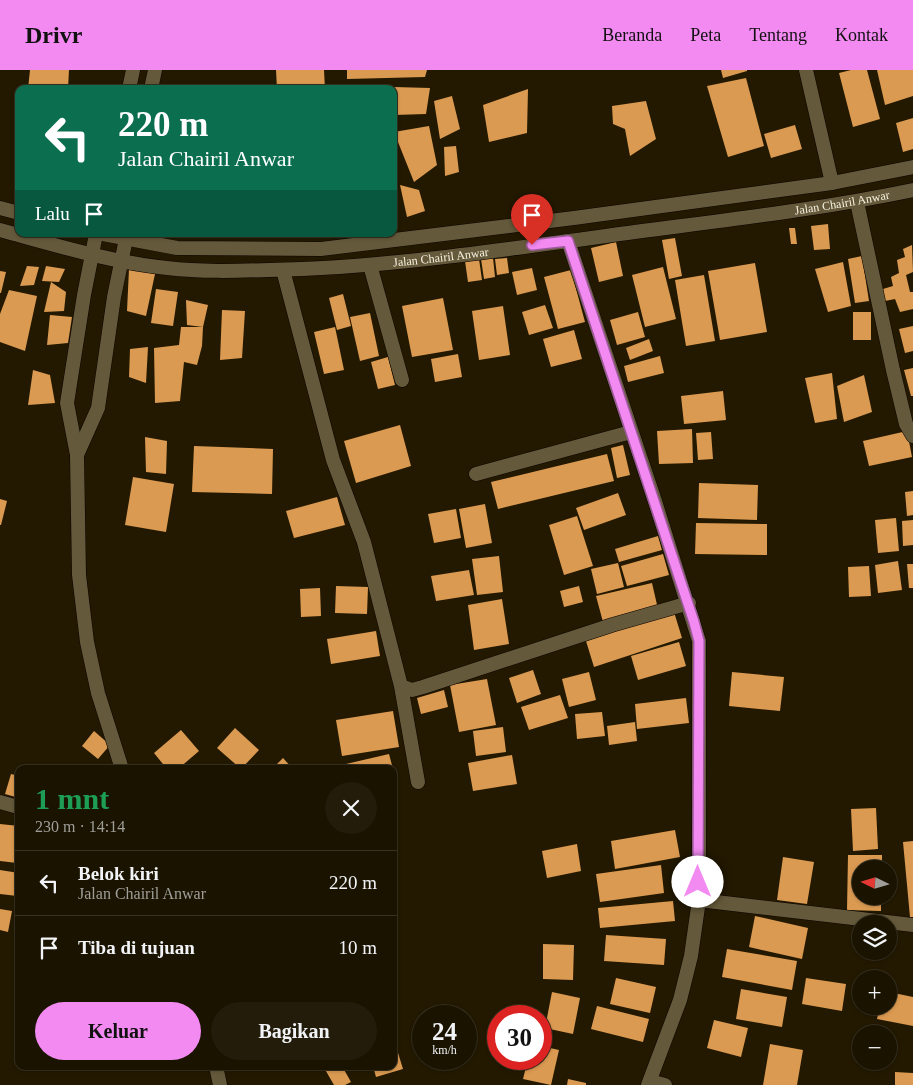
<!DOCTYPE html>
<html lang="id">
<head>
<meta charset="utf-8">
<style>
	:root { --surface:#1a1300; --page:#231c0a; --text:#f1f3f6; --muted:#9f9e99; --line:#383222; --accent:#f38af2 }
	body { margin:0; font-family:Georgia,serif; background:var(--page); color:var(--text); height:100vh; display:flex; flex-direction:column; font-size:19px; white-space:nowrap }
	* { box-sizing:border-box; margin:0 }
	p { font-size:16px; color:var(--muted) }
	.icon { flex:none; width:28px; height:28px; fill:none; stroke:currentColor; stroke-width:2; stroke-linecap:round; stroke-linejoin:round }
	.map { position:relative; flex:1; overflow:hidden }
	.details { position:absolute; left:15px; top:695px; width:382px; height:305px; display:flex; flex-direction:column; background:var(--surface); border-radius:10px; box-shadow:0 1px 4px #0004,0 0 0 1px var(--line) }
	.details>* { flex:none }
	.hud { position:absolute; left:15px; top:15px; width:382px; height:152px; border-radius:10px; box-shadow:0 1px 4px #0004,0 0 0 1px var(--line); background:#0b6e4f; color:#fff; overflow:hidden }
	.needle { width:32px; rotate:275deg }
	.controls { position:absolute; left:852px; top:790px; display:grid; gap:10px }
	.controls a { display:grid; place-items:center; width:45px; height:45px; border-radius:50%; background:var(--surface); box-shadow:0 1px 4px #0004,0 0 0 1px var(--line); font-size:25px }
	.speed { position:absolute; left:412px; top:935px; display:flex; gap:10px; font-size:25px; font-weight:700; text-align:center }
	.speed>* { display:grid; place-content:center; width:65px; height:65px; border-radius:50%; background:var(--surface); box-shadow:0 1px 4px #0004,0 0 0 1px var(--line); line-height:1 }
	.speed small { font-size:12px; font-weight:400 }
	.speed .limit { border:8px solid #d22; background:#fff; color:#111 }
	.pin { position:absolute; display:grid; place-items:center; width:42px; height:42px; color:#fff; margin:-51px -21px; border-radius:50% 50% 50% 0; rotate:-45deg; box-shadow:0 0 5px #0007 }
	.pin .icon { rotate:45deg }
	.me { position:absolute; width:55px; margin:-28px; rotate:0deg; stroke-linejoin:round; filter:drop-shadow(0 0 4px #0008) }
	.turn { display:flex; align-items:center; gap:18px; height:105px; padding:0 20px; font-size:22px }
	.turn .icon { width:65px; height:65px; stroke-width:2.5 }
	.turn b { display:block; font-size:35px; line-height:42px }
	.then { display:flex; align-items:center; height:48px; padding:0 20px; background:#0003; gap:10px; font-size:19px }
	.round { display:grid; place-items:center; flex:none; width:52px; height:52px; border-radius:26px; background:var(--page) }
	.headline { display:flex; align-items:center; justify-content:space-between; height:85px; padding:0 20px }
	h1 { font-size:30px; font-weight:600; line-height:38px; color:#1e9e55 }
	.cta { display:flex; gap:10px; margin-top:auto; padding:10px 20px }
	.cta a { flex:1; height:58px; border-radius:30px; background:var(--accent); color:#111; font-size:20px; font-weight:600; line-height:58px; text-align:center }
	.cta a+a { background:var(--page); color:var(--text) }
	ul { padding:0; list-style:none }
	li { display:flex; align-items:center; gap:15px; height:65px; padding:0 20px; border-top:1px solid var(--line) }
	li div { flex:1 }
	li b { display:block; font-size:19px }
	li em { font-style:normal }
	header { display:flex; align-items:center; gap:30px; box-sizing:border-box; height:70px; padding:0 25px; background:var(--accent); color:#111 }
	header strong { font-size:24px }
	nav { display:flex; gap:28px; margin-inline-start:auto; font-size:18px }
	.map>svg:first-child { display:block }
</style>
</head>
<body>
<header>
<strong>Drivr</strong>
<nav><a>Beranda</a><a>Peta</a><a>Tentang</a><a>Kontak</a></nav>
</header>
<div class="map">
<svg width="913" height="1015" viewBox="0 0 913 1015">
	<rect width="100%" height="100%" fill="#231900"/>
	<path fill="#db9a51" d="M 30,0 L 69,0 L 68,19 L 28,19 Z
		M 276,0 L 324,0 L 325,19 L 277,19 Z
		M 347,0 L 427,0 L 425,7 L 347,9 Z
		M 721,0 L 747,0 L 747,1 L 723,8 Z
		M 851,0 L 867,0 L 880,49 L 853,57 L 839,3 Z
		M 877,0 L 913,0 L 913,26 L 885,35 Z
		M 746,8 L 764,76 L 728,87 L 707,16 Z
		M 394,17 L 430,18 L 426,44 L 394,45 Z
		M 528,19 L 527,63 L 489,72 L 483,35 Z
		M 452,26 L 460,59 L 440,69 L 434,31 Z
		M 646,31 L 656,69 L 630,86 L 625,59 L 613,54 L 612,36 Z
		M 913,48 L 913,79 L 903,82 L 896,53 Z
		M 795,55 L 802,79 L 771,88 L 764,64 Z
		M 429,56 L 437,95 L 414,112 L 394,62 Z
		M 456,76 L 459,102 L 445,106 L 444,77 Z
		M 400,115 L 419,120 L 425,141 L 407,147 Z
		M 828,154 L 830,179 L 814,180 L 811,156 Z
		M 789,158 L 795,158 L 797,174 L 791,174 Z
		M 675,168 L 682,206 L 669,209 L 662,170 Z
		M 616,172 L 623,206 L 599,212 L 591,178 Z
		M 912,175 L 913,202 L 906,205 L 910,222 L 913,222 L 913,239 L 900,242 L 895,229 L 885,231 L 883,219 L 893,216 L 891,207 L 899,203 L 897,190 L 905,187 L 903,179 Z
		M 862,186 L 869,231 L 855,233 L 848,189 Z
		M 493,188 L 495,207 L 484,209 L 481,189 Z
		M 507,188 L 509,203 L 497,205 L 495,189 Z
		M 479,189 L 482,210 L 468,212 L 465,191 Z
		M 843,192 L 851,236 L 828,242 L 815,199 Z
		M 755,193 L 767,262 L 720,270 L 708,201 Z
		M 27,196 L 39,197 L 34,215 L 20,216 Z
		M 46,196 L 65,199 L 59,212 L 42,211 Z
		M 663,197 L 676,249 L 645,257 L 632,205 Z
		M 532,198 L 537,220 L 517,225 L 512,202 Z
		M 129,199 L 155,204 L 146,246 L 127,241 Z
		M 571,200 L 585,252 L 558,259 L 544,207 Z
		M 0,201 L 6,202 L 1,223 L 0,223 Z
		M 704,205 L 715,271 L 686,276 L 675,210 Z
		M 51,212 L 66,222 L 64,241 L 44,242 Z
		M 156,219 L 178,222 L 173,256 L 151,253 Z
		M 9,220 L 37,226 L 25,281 L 0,272 L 0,244 Z
		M 343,224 L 351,256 L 337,260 L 329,228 Z
		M 443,228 L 453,280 L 412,287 L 402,236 Z
		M 186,230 L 208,235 L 203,257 L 187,255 Z
		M 545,235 L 553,258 L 529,265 L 522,242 Z
		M 503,236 L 510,285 L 479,290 L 472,241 Z
		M 222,240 L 245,241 L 242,288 L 220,290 Z
		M 638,242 L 645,267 L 617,275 L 610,250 Z
		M 853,242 L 871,242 L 871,270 L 853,270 Z
		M 370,243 L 379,286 L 360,291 L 350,247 Z
		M 50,245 L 72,247 L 68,273 L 47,275 Z
		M 913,256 L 913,281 L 905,283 L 899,259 Z
		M 181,257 L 203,257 L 202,276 L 197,295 L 184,292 L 180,331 L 155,333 L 154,278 L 179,275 Z
		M 335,257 L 344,300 L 324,304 L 314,262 Z
		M 574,260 L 582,289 L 551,297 L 543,269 Z
		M 649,269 L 653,281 L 630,290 L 626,278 Z
		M 148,277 L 146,313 L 129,307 L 130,279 Z
		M 458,284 L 462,307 L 435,312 L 431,289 Z
		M 660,286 L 664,303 L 628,312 L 624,296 Z
		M 388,287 L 395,315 L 378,319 L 371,292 Z
		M 913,298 L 913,326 L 911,326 L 904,300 Z
		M 33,300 L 50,305 L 55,333 L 28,335 Z
		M 832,303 L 837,349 L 815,353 L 805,308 Z
		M 864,305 L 872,342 L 844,352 L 837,316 Z
		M 723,321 L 726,350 L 684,354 L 681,326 Z
		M 400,355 L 411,396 L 356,413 L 344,371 Z
		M 692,359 L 693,393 L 659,394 L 657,361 Z
		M 907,361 L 912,387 L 869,396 L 863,371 Z
		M 711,362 L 713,389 L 698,390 L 696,363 Z
		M 145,367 L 167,371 L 166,404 L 146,402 Z
		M 623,375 L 630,405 L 617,408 L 611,378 Z
		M 194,376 L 273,379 L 272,424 L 192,422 Z
		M 607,384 L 614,411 L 498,439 L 491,412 Z
		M 133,407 L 174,414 L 166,462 L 125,455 Z
		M 699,413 L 758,415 L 757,450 L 698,448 Z
		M 913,421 L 913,445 L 907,446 L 905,422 Z
		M 618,423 L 626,445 L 584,460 L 576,438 Z
		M 337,427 L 345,455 L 294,468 L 286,441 Z
		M 0,429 L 7,431 L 1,455 L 0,455 Z
		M 485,434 L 492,473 L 466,478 L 459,439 Z
		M 456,439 L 461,468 L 434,473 L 428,444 Z
		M 577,446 L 593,496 L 564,505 L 549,455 Z
		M 896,448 L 899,481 L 878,483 L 875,450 Z
		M 913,450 L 913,475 L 903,476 L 902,451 Z
		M 696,453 L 767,454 L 767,485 L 695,484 Z
		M 658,466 L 662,480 L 619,492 L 615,479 Z
		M 663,484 L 669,505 L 627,516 L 621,496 Z
		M 499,486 L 503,522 L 477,525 L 472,489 Z
		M 898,491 L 902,520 L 878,523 L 875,495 Z
		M 618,493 L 624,517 L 597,524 L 591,499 Z
		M 907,494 L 913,494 L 913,518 L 909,518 Z
		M 869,496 L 871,526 L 849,527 L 848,497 Z
		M 469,500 L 474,525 L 436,531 L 431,506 Z
		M 652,513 L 658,539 L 603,552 L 596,526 Z
		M 336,516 L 368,517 L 367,544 L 335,543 Z
		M 579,516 L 583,532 L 564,537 L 560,521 Z
		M 320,518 L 321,546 L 301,547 L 300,519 Z
		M 502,529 L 509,574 L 474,580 L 468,535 Z
		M 674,542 L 682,568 L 594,597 L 586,571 Z
		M 376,561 L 380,586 L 331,594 L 327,569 Z
		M 679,572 L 686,596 L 638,610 L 631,586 Z
		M 533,600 L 541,624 L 517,633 L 509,608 Z
		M 589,602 L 596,630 L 569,637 L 562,609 Z
		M 732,602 L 784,607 L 780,641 L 729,636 Z
		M 487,609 L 496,655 L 459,662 L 450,615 Z
		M 444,620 L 448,637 L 421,644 L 417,628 Z
		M 560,625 L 568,648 L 529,660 L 521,637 Z
		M 686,628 L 689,653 L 637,659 L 635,634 Z
		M 393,641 L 399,677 L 342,686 L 336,650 Z
		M 602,642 L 605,666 L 577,669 L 575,644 Z
		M 635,652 L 637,671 L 609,675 L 607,656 Z
		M 503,657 L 506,682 L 476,686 L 473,661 Z
		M 235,658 L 259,680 L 241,699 L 217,678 Z
		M 181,660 L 199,681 L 178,699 L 167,699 L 154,683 Z
		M 94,661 L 110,675 L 98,689 L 82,676 Z
		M 389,684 L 393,699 L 347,699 L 346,694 Z
		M 512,685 L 517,714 L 473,721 L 468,693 Z
		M 283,688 L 293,699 L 272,699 Z
		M 11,704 L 19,706 L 19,728 L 5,724 Z
		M 876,738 L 878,779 L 853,781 L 851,739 Z
		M 0,754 L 19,756 L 17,793 L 0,791 Z
		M 675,760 L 680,787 L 615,799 L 611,771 Z
		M 913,771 L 913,847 L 910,847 L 903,772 Z
		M 577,774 L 581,801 L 547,808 L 542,781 Z
		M 848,785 L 882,785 L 882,799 L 861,799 L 861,826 L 881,826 L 881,841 L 847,840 Z
		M 783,787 L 814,792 L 807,834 L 777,830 Z
		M 661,795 L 664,823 L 600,832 L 596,804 Z
		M 0,800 L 19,803 L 17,826 L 0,824 Z
		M 673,831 L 675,851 L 600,858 L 598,838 Z
		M 0,839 L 12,841 L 8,862 L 0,860 Z
		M 755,846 L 808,858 L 802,889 L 749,877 Z
		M 606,865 L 666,869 L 664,895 L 604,891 Z
		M 543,874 L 574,875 L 573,910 L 543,909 Z
		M 727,879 L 797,891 L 792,920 L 722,907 Z
		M 616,908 L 656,917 L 650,943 L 610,934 Z
		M 806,908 L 846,914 L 842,941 L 802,934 Z
		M 741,919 L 787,927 L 782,957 L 736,949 Z
		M 552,922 L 580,928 L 573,964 L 545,958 Z
		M 889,922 L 913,927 L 913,956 L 877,949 L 880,936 L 889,936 Z
		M 597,936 L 649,949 L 643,972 L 591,959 Z
		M 714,950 L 748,958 L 741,987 L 707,978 Z
		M 395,973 L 403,999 L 376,1007 L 373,996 L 394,996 Z
		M 770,974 L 803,980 L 797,1015 L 763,1015 Z
		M 541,976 L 559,980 L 551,1015 L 523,1009 L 528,989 L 541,989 Z
		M 323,996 L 342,996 L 351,1012 L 345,1015 L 334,1015 Z
		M 895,1002 L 913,1003 L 913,1015 L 895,1015 Z
		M 568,1009 L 586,1013 L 586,1015 L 567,1015 Z"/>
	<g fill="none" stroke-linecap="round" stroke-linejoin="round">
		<defs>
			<path id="minor" d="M 806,0 L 832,113
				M 857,132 L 893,300 L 906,354 L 913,366
				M 568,171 L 655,431 L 699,571 L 699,830 L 691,886 L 680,930 L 648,1015
				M 370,195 L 402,310
				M 283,200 L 333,390 L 364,472 L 401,616 L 418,712
				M 476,404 L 631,362
				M 401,616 L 412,620 L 423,617 L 612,555 L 689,533
				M 0,732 L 18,737
				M 699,830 L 913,855
				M 650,1011 L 665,1015"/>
			<g id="secondary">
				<path d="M 129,19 L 133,0"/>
				<path d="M 151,19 L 155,0"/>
				<path d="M 0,138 L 19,143"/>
				<path id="s1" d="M 0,160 C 55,175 110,192 167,198 C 201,202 235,201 269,200 C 382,198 494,181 606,166 C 708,152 812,141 913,120"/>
				<path d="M 96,164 L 84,225 L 67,333 L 77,385 L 79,505 L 87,572 L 98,623 L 122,699"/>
				<path d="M 103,164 L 177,178 L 321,179 L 574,148 L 832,113 L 913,97"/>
				<path d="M 77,385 L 98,338 L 114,227 L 127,164"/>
				<path d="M 216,996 L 220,1015"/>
			</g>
		</defs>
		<use href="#minor" stroke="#0c0400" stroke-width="15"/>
		<use href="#secondary" stroke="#0c0400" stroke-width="15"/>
		<use href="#minor" stroke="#64593a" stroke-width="14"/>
		<use href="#secondary" stroke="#64593a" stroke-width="14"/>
	</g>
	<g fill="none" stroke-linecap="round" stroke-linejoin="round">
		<defs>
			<path id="route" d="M 532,175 L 568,171 L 694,552 L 699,571 L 698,812"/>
		</defs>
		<use href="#route" stroke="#9e5a9d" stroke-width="12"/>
		<use href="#route" stroke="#f38af2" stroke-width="9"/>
	</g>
	<g text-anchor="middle" stroke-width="5" stroke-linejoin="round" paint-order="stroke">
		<g font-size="12" fill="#f8f3e1" stroke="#231900">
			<text dy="4" stroke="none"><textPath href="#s1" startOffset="851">Jalan Chairil Anwar</textPath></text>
			<text dy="4" stroke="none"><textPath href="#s1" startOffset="446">Jalan Chairil Anwar</textPath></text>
		</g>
	</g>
</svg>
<div class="controls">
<a><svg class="needle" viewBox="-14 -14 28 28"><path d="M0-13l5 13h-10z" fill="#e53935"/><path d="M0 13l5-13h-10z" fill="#9f9e99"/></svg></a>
<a><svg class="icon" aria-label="layers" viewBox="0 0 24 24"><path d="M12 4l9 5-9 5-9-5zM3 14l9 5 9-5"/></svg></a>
<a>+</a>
<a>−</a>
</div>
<div class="speed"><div>24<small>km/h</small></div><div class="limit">30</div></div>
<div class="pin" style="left:532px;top:175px;background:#d93025"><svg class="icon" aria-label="arrive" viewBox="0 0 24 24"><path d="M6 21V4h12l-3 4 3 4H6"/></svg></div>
<svg class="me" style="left:698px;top:812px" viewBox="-20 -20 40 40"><circle r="19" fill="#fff"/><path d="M0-13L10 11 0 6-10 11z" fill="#f38af2"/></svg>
<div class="hud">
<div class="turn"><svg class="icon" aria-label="left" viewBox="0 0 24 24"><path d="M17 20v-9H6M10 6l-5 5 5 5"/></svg><div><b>220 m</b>Jalan Chairil Anwar</div></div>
<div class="then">Lalu<svg class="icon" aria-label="arrive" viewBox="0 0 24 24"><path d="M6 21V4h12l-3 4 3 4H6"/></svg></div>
</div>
<section class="details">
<div class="headline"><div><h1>1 mnt</h1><p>230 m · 14:14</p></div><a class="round"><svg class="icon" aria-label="close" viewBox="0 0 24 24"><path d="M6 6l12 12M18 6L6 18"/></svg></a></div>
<ul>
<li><svg class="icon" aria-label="left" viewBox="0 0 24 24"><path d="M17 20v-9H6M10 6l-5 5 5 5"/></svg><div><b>Belok kiri</b><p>Jalan Chairil Anwar</p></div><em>220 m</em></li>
<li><svg class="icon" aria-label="arrive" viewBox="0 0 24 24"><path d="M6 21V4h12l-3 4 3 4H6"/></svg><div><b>Tiba di tujuan</b></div><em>10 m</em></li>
</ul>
<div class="cta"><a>Keluar</a><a>Bagikan</a></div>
</section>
</div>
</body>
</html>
